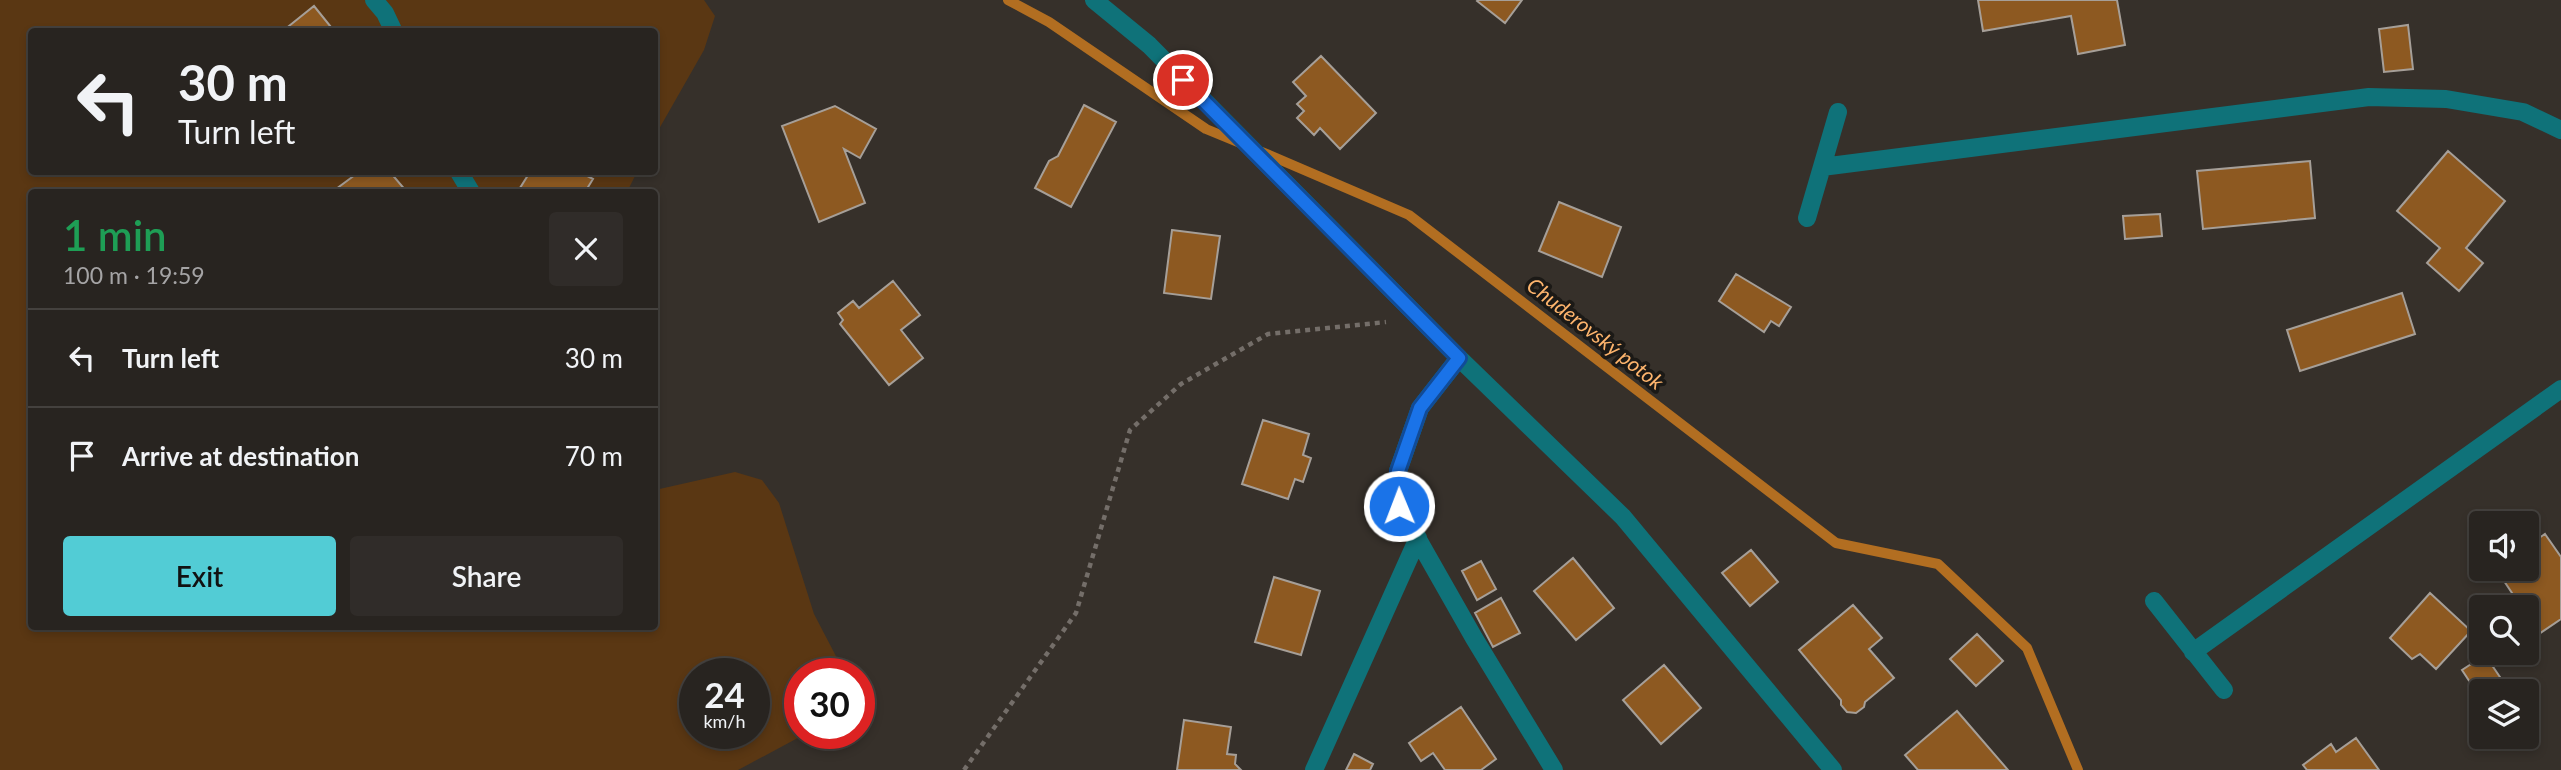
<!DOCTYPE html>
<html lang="en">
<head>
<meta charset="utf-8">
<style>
	:root { --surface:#282420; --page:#302c29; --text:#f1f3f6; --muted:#a5a4a5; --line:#44413e; --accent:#52ccd5 }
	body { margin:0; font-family:Lato,sans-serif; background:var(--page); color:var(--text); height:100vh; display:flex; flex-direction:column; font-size:26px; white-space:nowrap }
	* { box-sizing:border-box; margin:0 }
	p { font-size:23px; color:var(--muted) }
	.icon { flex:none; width:38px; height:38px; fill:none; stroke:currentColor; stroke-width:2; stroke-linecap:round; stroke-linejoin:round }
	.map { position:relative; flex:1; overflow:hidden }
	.details { position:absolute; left:28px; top:189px; width:630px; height:441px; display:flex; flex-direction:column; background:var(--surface); border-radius:7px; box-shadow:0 4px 10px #0003,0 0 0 2px var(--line) }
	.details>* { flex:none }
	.hud { position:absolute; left:28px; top:28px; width:630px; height:147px; border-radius:7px; box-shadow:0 4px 10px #0003,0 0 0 2px var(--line); background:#282420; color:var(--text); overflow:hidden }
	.controls { position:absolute; left:2469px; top:511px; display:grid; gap:14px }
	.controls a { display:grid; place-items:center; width:70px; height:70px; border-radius:7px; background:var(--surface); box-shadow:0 4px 10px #0003,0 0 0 2px var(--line); font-size:35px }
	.speed { position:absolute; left:679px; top:658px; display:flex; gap:14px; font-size:35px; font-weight:700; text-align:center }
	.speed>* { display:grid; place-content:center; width:91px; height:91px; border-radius:50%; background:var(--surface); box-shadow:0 4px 10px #0003,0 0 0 2px var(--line); line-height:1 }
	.speed small { font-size:18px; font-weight:400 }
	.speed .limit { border:10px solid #d22; background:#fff; color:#111 }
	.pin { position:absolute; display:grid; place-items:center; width:60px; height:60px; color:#fff; margin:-30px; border:4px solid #fff; border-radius:50%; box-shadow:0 2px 7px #0007 }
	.me { position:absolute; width:77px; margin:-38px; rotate:359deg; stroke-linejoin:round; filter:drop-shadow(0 0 5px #0008) }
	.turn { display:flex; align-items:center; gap:24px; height:147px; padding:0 35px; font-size:32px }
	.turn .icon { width:91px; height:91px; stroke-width:2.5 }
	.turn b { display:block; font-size:49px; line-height:60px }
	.round { display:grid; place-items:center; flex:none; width:74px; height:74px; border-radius:7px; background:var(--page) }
	.headline { display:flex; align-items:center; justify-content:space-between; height:119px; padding:0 35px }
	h1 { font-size:42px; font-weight:600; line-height:52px; color:#1e9e55 }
	.primary-button { display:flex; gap:14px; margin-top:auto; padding:14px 35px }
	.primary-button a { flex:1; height:80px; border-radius:7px; background:var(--accent); color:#111; font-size:28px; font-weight:600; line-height:80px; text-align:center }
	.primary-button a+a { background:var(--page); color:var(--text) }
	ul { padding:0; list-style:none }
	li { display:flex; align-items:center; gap:21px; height:98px; padding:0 35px; border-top:2px solid var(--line) }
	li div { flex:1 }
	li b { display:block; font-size:26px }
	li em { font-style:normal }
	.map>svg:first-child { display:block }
</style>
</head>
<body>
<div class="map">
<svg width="2561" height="770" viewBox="0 0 2561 770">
	<rect width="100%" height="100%" fill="#36302a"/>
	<path fill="#5a3713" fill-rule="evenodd" d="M 0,0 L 704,0 L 715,16 L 704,50 L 655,136 L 654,32 L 32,32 L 32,172 L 637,172 L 627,192 L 32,192 L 32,626 L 654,626 L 655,490 L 735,472 L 762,480 L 779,503 L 814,614 L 838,660 L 839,674 L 800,674 L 800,733 L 807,733 L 738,770 L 0,770 ZM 695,674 L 754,674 L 754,733 L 695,733 Z"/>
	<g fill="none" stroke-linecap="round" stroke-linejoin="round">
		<path stroke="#b26e21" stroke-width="10" d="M 1008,0 L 1049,22 L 1206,129 L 1240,143
			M 1262,152 L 1409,215 L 1836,543 L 1938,564 L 2027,648 L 2078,770"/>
	</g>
	<path fill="#8d5921" stroke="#a69f98" stroke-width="2" d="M 1478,0 L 1522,0 L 1505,23 L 1477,1 Z
		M 1978,0 L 2117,0 L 2125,45 L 2078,54 L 2071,16 L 1983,31 Z
		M 314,6 L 335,32 L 285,32 L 284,30 Z
		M 2408,25 L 2413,69 L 2384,72 L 2379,29 Z
		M 1321,56 L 1376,113 L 1340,149 L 1320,128 L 1314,135 L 1297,118 L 1304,111 L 1297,104 L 1306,96 L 1293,82 Z
		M 1084,105 L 1116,122 L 1071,207 L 1035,188 L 1049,161 L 1058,156 Z
		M 835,106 L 876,129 L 860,158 L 844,149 L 865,203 L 819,222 L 782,126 Z
		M 2448,151 L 2505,201 L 2466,248 L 2483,263 L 2459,291 L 2427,263 L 2440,248 L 2397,211 Z
		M 2310,161 L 2315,218 L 2203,229 L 2197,171 Z
		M 359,172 L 390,172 L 407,192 L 332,192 Z
		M 530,172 L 580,172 L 593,179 L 585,192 L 527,192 L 520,188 Z
		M 1559,202 L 1621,227 L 1602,277 L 1539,251 Z
		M 2160,214 L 2162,236 L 2125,239 L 2123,216 Z
		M 1172,230 L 1220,236 L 1211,299 L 1164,293 Z
		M 1736,274 L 1791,307 L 1779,326 L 1771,321 L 1764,332 L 1719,301 Z
		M 893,281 L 920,315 L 901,330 L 923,358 L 889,385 L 840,324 L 843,320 L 838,313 L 853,301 L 859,308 Z
		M 2402,293 L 2415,334 L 2300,371 L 2287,330 Z
		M 1263,420 L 1309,434 L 1303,455 L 1311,458 L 1303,482 L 1295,479 L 1288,499 L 1242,484 Z
		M 2545,534 L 2561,557 L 2561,619 L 2527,642 L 2527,607 L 2490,607 L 2512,593 L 2496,569 L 2527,569 L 2527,546 Z
		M 1751,550 L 1778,582 L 1750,606 L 1722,573 Z
		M 1573,558 L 1614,608 L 1576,640 L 1534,591 Z
		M 1481,561 L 1496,589 L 1477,600 L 1462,571 Z
		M 1274,577 L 1320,591 L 1301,655 L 1255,642 Z
		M 2430,593 L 2471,631 L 2436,669 L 2420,654 L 2412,659 L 2390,638 Z
		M 1501,598 L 1520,633 L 1493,647 L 1475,613 Z
		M 1853,605 L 1882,638 L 1869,649 L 1894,678 L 1865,702 L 1864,707 L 1856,713 L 1847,712 L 1841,705 L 1841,700 L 1799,650 Z
		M 1977,634 L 2003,661 L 1976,686 L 1950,659 Z
		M 2485,655 L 2504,683 L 2492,691 L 2482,691 L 2481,699 L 2462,670 Z
		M 1664,665 L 1701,708 L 1661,744 L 1623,700 Z
		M 1461,707 L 1496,759 L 1481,770 L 1445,770 L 1433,753 L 1421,761 L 1409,743 Z
		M 1957,711 L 2008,770 L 1918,770 L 1905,755 Z
		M 1184,720 L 1231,727 L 1227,754 L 1236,755 L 1235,764 L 1241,770 L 1177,770 Z
		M 2356,738 L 2379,770 L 2307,770 L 2303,765 L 2331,744 L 2336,752 Z
		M 1354,754 L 1373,764 L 1370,770 L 1346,770 Z"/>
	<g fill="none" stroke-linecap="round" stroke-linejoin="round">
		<path stroke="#746e69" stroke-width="4.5" stroke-dasharray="5 5" stroke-linecap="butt" d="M 964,770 L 1076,613 L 1130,430 L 1181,384 L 1268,334 L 1386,322"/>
		<path stroke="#0f7279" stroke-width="18" d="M 374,0 L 385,13 L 394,32
			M 1822,167 L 2369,97 L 2446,99 L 2523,112 L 2561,130
			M 459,172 L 471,192
			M 1807,218 L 1838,112
			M 1459,358 L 1420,408 L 1398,471 L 1399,506 L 1474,638 L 1554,770
			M 2154,601 L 2224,690
			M 2193,652 L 2561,389
			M 1314,770 L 1418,538"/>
		<path stroke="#0f7279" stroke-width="18" d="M 1094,0 L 1149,45 L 1459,358 L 1623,517 L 1833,770"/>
	</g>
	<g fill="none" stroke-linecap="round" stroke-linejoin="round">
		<defs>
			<path id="route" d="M 1183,80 L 1459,358 L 1420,408 L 1398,471 L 1399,506"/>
		</defs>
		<use href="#route" stroke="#114b97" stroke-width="18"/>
		<use href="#route" stroke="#1a73e8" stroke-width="12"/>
	</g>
	<g text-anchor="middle" stroke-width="7" stroke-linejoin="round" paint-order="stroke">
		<g font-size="21" font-style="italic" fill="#fdb46d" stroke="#1b1916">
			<text transform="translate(1595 334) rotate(38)" y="7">Chuderovský potok</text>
		</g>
	</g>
</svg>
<div class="controls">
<a><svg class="icon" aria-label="sound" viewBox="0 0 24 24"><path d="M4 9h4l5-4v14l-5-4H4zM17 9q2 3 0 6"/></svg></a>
<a><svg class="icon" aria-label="search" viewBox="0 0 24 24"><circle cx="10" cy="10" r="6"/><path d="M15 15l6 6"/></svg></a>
<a><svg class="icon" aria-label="layers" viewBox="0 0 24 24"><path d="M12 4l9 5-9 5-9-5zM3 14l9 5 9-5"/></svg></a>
</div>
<div class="speed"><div>24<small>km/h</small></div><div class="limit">30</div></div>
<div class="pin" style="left:1183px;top:80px;background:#d93025"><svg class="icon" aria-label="arrive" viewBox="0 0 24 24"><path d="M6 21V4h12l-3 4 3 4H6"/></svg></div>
<svg class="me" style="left:1399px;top:506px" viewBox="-20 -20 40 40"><circle r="17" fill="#1a73e8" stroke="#fff" stroke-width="3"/><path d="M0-11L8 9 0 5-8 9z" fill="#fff"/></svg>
<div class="hud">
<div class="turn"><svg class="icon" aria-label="left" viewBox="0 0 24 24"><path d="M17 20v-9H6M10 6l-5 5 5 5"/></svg><div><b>30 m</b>Turn left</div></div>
</div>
<section class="details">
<div class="headline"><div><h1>1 min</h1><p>100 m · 19:59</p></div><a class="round"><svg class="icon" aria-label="close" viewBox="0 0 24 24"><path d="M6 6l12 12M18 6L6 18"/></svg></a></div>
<ul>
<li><svg class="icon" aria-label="left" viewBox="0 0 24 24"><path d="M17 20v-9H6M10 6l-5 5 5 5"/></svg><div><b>Turn left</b></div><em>30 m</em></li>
<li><svg class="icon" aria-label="arrive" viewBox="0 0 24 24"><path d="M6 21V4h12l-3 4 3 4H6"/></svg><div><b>Arrive at destination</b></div><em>70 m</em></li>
</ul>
<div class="primary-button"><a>Exit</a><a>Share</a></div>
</section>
</div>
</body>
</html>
